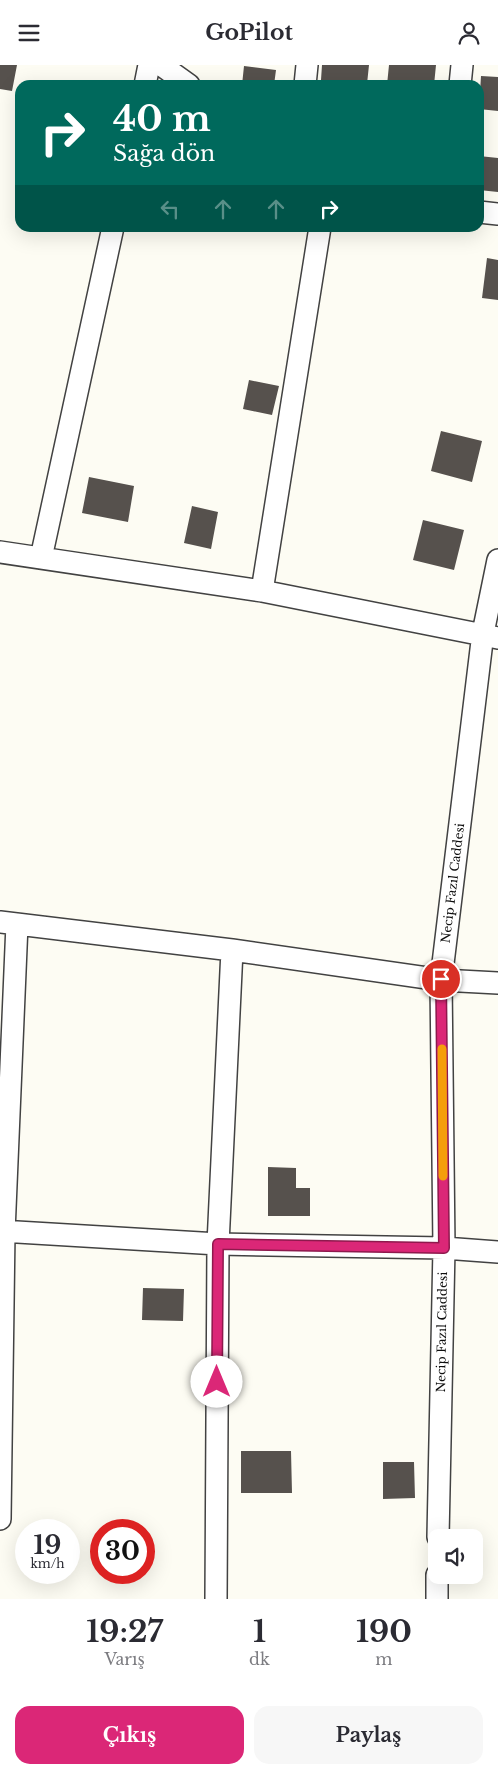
<!DOCTYPE html>
<html lang="tr">
<head>
<meta charset="utf-8">
<style>
	:root { --surface:#fff; --page:#f7f7f7; --text:#2b2b33; --muted:#7c7c81; --accent:#db2777 }
	body { margin:0; font-family:"Libre Baskerville",serif; background:var(--page); color:var(--text); height:100vh; display:flex; flex-direction:column; font-size:19px; white-space:nowrap }
	* { box-sizing:border-box; margin:0 }
	p { font-size:16px; color:var(--muted) }
	.icon { flex:none; width:28px; height:28px; fill:none; stroke:currentColor; stroke-width:2; stroke-linecap:round; stroke-linejoin:round }
	.map { position:relative; height:1534px; overflow:hidden }
	.drawer { display:flex; flex-direction:column; background:var(--surface); flex:1 }
	.drawer>* { flex:none }
	.guide { position:absolute; left:15px; top:15px; width:469px; height:152px; border-radius:15px; box-shadow:0 5px 20px #0002; background:#00695c; color:#fff; overflow:hidden }
	.controls { position:absolute; left:428px; top:1464px; display:grid; gap:10px }
	.controls a { display:grid; place-items:center; width:55px; height:55px; border-radius:10px; background:var(--surface); box-shadow:0 5px 20px #0002; font-size:25px }
	.speed { position:absolute; left:15px; top:1454px; display:flex; gap:10px; font-size:25px; font-weight:700; text-align:center }
	.speed>* { display:grid; place-content:center; width:65px; height:65px; border-radius:50%; background:var(--surface); box-shadow:0 5px 20px #0002; line-height:1 }
	.speed small { font-size:12px; font-weight:400 }
	.speed .limit { border:8px solid #d22; background:#fff; color:#111 }
	.pin { position:absolute; display:grid; place-items:center; width:42px; height:42px; color:#fff; margin:-21px; border:2px solid #fff; border-radius:50%; box-shadow:0 1px 5px #0007 }
	.me { position:absolute; width:55px; margin:-28px; rotate:0deg; stroke-linejoin:round; filter:drop-shadow(0 0 4px #0008) }
	.turn { display:flex; align-items:center; gap:18px; height:105px; padding:0 15px; font-size:22px }
	.turn .icon { width:65px; height:65px; stroke-width:2.5 }
	.turn b { display:block; font-size:35px; line-height:42px }
	.lanes { display:flex; align-items:center; height:48px; padding:0 15px; background:#0003; justify-content:center; gap:25px; direction:ltr }
	.lanes .off { opacity:.35 }
	.eta { display:flex; justify-content:space-evenly; align-items:center; height:85px; text-align:center }
	.eta b { font-size:30px; font-weight:700; line-height:35px }
	.button { display:flex; gap:10px; margin-top:auto; padding:10px 15px }
	.button a { flex:1; height:58px; border-radius:15px; background:var(--accent); color:#fff; font-size:20px; font-weight:700; line-height:58px; text-align:center }
	.button a+a { background:var(--page); color:var(--text) }
	header { display:flex; justify-content:space-between; align-items:center; height:65px; padding:0 15px; background:var(--surface); font-size:22px; font-weight:700 }
	.map>svg:first-child { display:block }
</style>
</head>
<body>
<header><svg class="icon" aria-label="menu" viewBox="0 0 24 24"><path d="M4 6h16M4 12h16M4 18h16"/></svg>GoPilot<svg class="icon" aria-label="person" viewBox="0 0 24 24"><circle cx="12" cy="8" r="4"/><path d="M4 21q1-7 8-7t8 7"/></svg></header>
<div class="map">
<svg width="498" height="1534" viewBox="0 0 498 1534">
	<rect width="100%" height="100%" fill="#fdfcf3"/>
	<path fill="#56514d" d="M 0,0 L 17,0 L 12,26 L 0,24 Z
		M 322,0 L 369,0 L 367,19 L 321,15 Z
		M 389,0 L 436,0 L 434,20 L 387,20 Z
		M 244,1 L 276,5 L 274,20 L 242,20 Z
		M 481,11 L 498,12 L 498,46 L 479,44 Z
		M 479,91 L 498,93 L 498,127 L 479,125 Z
		M 487,193 L 498,195 L 498,235 L 482,233 Z
		M 249,315 L 279,321 L 272,350 L 243,344 Z
		M 441,366 L 482,376 L 472,417 L 431,406 Z
		M 89,412 L 134,421 L 128,457 L 82,448 Z
		M 192,441 L 218,447 L 211,484 L 184,478 Z
		M 423,455 L 464,465 L 454,505 L 413,495 Z
		M 268,1102 L 296,1103 L 296,1123 L 310,1123 L 310,1151 L 268,1151 Z
		M 143,1223 L 184,1224 L 183,1256 L 142,1255 Z
		M 241,1386 L 291,1386 L 292,1428 L 241,1428 Z
		M 383,1397 L 414,1397 L 415,1433 L 383,1434 Z"/>
	<g fill="none" stroke-linecap="round" stroke-linejoin="round">
		<defs>
			<path id="minor" d="M 161,0 L 189,20
				M 145,20 L 149,0
				M 305,20 L 307,0
				M 460,20 L 462,0
				M 479,147 L 498,149
				M 0,487 L 262,526 L 498,573
				M 41,493 L 113,162
				M 262,526 L 320,162
				M 0,857 L 232,885 L 441,915 L 498,918
				M 0,1166 L 218,1179 L 444,1183 L 498,1187
				M 0,1454 L 4,1167 L 17,859
				M 438,1472 L 444,1183 L 441,915 L 483,568 L 498,495
				M 216,1534 L 218,1179 L 232,885
				M 437,1534 L 437,1510"/>
		</defs>
		<use href="#minor" stroke="#424242" stroke-width="24"/>
		<use href="#minor" stroke="#fff" stroke-width="21"/>
	</g>
	<g fill="none" stroke-linecap="round" stroke-linejoin="round">
		<defs>
			<path id="route" d="M 217,1317 L 218,1179 L 444,1183 L 441,914"/>
		</defs>
		<use href="#route" stroke="#8e194d" stroke-width="12"/>
		<use href="#route" stroke="#db2777" stroke-width="9"/>
		<path stroke="#f59e0b" stroke-width="9" d="M 442,984 L 443,1111"/>
	</g>
	<g text-anchor="middle" stroke-width="5" stroke-linejoin="round" paint-order="stroke">
		<g font-size="12" fill="#0f0f0f" stroke="#fff">
			<text transform="translate(453 818) rotate(-83)" y="4">Necip Fazıl Caddesi</text>
			<text transform="translate(442 1267) rotate(-89)" y="4">Necip Fazıl Caddesi</text>
		</g>
	</g>
</svg>
<div class="controls">
<a><svg class="icon" aria-label="sound" viewBox="0 0 24 24"><path d="M4 9h4l5-4v14l-5-4H4zM17 9q2 3 0 6"/></svg></a>
</div>
<div class="speed"><div>19<small>km/h</small></div><div class="limit">30</div></div>
<div class="pin" style="left:441px;top:914px;background:#d93025"><svg class="icon" aria-label="arrive" viewBox="0 0 24 24"><path d="M6 21V4h12l-3 4 3 4H6"/></svg></div>
<svg class="me" style="left:217px;top:1317px" viewBox="-20 -20 40 40"><circle r="19" fill="#fff"/><path d="M0-13L10 11 0 6-10 11z" fill="#db2777"/></svg>
<div class="guide">
<div class="turn"><svg class="icon" aria-label="right" viewBox="0 0 24 24"><path d="M7 20v-9h11M14 6l5 5-5 5"/></svg><div><b>40 m</b>Sağa dön</div></div>
<div class="lanes"><svg class="icon off" aria-label="left" viewBox="0 0 24 24"><path d="M17 20v-9H6M10 6l-5 5 5 5"/></svg><svg class="icon off" aria-label="ahead" viewBox="0 0 24 24"><path d="M12 20V5M6 11l6-6 6 6"/></svg><svg class="icon off" aria-label="ahead" viewBox="0 0 24 24"><path d="M12 20V5M6 11l6-6 6 6"/></svg><svg class="icon" aria-label="right" viewBox="0 0 24 24"><path d="M7 20v-9h11M14 6l5 5-5 5"/></svg></div>
</div>
</div>
<section class="drawer">
<div class="eta">
<div><b>19:27</b><p>Varış</p></div>
<div><b>1</b><p>dk</p></div>
<div><b>190</b><p>m</p></div>
</div>
<div class="button"><a>Çıkış</a><a>Paylaş</a></div>
</section>
</body>
</html>
